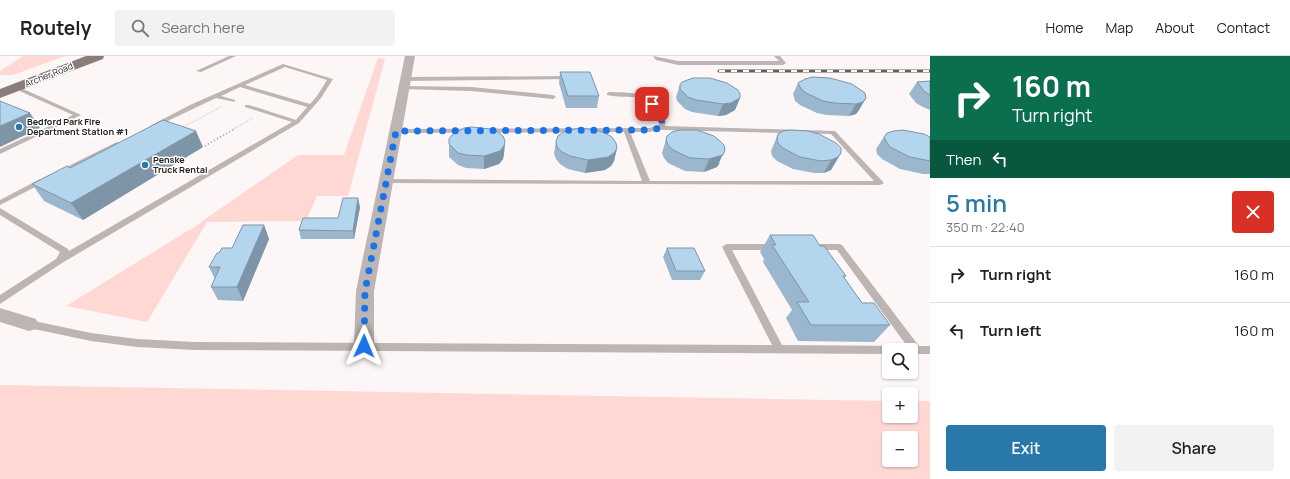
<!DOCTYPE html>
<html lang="en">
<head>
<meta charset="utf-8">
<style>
	:root { --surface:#fff; --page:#f2f2f2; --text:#222; --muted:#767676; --line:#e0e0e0; --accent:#2878aa }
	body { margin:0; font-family:Manrope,sans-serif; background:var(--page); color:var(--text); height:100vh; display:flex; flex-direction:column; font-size:15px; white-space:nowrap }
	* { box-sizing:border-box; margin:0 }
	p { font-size:13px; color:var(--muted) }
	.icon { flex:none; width:22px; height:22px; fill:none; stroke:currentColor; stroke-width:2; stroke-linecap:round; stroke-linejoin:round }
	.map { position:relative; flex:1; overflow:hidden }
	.sheet { display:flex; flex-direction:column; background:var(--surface); width:360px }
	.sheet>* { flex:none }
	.guide { background:#0b6e4f; color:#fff; overflow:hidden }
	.fabs { position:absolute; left:882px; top:287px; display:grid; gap:8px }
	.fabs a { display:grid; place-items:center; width:36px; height:36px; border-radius:4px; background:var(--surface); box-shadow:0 1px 3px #0004; font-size:20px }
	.pin { position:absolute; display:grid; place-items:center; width:34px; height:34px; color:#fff; margin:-17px; border-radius:8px; box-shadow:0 2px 6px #0006 }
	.me { position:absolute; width:44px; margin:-22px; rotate:1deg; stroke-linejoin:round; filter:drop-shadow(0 0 3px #0008) }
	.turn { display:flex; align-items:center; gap:14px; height:84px; padding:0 16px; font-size:18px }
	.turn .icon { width:52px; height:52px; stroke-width:2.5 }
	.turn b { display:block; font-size:28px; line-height:34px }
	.then { display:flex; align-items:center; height:38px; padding:0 16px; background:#0003; gap:8px; font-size:15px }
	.round { display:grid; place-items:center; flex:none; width:42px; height:42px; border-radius:4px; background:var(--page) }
	.headline { display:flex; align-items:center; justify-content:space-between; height:68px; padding:0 16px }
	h1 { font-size:24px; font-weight:600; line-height:30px; color:var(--accent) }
	.cta { display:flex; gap:8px; margin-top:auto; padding:8px 16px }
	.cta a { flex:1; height:46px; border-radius:4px; background:var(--accent); color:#fff; font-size:16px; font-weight:600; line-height:46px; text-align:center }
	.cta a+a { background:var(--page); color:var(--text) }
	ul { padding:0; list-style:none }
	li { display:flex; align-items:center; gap:12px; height:56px; padding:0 16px; border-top:1px solid var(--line) }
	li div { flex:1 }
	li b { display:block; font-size:15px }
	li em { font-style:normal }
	header { display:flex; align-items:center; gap:24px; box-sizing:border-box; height:56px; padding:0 20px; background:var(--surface); border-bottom:1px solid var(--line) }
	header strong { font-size:19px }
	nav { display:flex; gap:22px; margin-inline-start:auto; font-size:14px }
	.search { width:280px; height:36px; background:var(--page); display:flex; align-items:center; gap:10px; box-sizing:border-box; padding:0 14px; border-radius:4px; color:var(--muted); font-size:15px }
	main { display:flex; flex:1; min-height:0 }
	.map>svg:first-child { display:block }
</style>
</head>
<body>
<header>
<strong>Routely</strong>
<div class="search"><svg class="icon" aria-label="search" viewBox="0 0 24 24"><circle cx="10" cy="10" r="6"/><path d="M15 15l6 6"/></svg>Search here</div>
<nav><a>Home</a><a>Map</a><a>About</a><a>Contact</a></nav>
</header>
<main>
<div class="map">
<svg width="930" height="423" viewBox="0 0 930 423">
	<rect width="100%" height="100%" fill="#fdf6f6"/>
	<path fill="#ffd8d4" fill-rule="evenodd" d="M 23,0 L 65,0 L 13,19 L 0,19 L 0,15 Z
		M 378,2 L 385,3 L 348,140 L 317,140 L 306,165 L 207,166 L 147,266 L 66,250 L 202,166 L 201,166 L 298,99 L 344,99 Z
		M 0,329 L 889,345 L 889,360 L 911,360 L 911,345 L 930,345 L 930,423 L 0,423 ZM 889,382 L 911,382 L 911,404 L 889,404 Z"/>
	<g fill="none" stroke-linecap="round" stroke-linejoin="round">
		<path stroke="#a7a0a0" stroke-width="1.5" stroke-dasharray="0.5 2" stroke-linecap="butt" d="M 181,72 L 221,51
			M 232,74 L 253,62"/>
		<path stroke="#a7a0a0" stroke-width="2" stroke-dasharray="1 2.5" stroke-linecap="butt" d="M 205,90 L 234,73"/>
		<path fill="#bcb5b4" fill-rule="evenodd" d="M 229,0 L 236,0 L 201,16 L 196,15 Z
			M 653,0 L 678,5 L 779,5 L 774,0 L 780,0 L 786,7 L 783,9 L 678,9 L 656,4 Z
			M 283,8 L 333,23 L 321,42 L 299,67 L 62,207 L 0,248 L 0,239 L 56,203 L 60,196 L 0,159 L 0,152 L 68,193 L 69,195 L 292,66 L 245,51 L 245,49 L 249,49 L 296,64 L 307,51 L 240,31 L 221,40 L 235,44 L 235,46 L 216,42 L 155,71 L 150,70 L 190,49 ZM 285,11 L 327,24 L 317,40 L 310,48 L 245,29 Z
			M 570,20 L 572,21 L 572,23 L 406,25 L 403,23 L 406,21 Z
			M 404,30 L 471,31 L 553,39 L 556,41 L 553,43 L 471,35 L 402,33 L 402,31 Z
			M 15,31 L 19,31 L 81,59 L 0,98 L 0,93 L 73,59 L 15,33 Z
			M 609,36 C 643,37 648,36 666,66 L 665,70 L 835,75 L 884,127 L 880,129 L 386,127 L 382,125 L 386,123 L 642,125 L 624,76 L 396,77 L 393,75 L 396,73 L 649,72 L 658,70 L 660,66 C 640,32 639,45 607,39 L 607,37 ZM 661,74 L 831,78 L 874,125 L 650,125 L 630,76 L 649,76 Z
			M 117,86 L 119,87 L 119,89 L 63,118 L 60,118 L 56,116 Z
			M 40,123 L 46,123 L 47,125 L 0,149 L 0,144 Z
			M 726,188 L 774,188 L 778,191 L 774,194 L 732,194 L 782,289 L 907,290 L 837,194 L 813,194 L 809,191 L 813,188 L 839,188 L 842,189 L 919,290 L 930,290 L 930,298 L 911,298 L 911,294 L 889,294 L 889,298 L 195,294 L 137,291 L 91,285 L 29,272 L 25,271 L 24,268 L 25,265 L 29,264 L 91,277 L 137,283 L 195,286 L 772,289 L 722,191 Z"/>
		<path fill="#bcb5b4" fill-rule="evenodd" d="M 405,0 L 415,0 L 374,235 L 374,290 L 371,296 L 364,298 L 357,296 L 354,290 L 356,235 Z
			M 0,252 L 36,263 L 38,268 L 36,273 L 29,275 L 0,266 Z"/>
		<path fill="#8a7d7c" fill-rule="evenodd" d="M 86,0 L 104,0 L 103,3 L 0,42 L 0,33 Z"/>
		<defs>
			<path id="rail" d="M 719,15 L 930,15"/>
		</defs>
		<use href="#rail" stroke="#625c5b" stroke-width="3"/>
		<use href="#rail" stroke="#fff" stroke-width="2" stroke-dasharray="6" stroke-linecap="butt"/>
	</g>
	<path fill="#9bb7cd" d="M 560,16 L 599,40 L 597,52 L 566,52 L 559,27 Z
		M 930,25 L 930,54 L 923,51 L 916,47 L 909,38 L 917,26 Z
		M 798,27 L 866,42 L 859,54 L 856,58 L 849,60 L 827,59 L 817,57 L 800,49 L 795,45 L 793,38 Z
		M 680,29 L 740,42 L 735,54 L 726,59 L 718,60 L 692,56 L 685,53 L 677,45 L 676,41 Z
		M 778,78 L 841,97 L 831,114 L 824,117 L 814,117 L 793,113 L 777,105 L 772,100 L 771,95 Z
		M 667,80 L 720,107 L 717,111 L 704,116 L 685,115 L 668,107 L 664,102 L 662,97 Z
		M 884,81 L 930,81 L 930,118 L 923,118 L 900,113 L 882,103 L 877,98 L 876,93 Z
		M 449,83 L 505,85 L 504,98 L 503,103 L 499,108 L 484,113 L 466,112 L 458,109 L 449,101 Z
		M 556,85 L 617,92 L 614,105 L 611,110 L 605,114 L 585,117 L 568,113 L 560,108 L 556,103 L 554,98 Z
		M 203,91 L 83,164 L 44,145 L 32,128 L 70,112 Z
		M 360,151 L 354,183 L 301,183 L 299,174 L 338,162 Z
		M 264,169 L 269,183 L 243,245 L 218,244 L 211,231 L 215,223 L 209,211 L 219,197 L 232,192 Z
		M 770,179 L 820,190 L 846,220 L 844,222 L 862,247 L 890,269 L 874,286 L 798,285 L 786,262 L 792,254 L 763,206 L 764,203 L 760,196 Z
		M 667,192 L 705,215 L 700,224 L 672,224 L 663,201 Z"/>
	<path fill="#7e95a7" d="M 740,42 L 735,54 L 726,59 L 718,60 L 723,48 Z
		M 866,42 L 859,54 L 856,58 L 849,60 L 856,48 Z
		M 30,57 L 40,72 L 0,91 L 0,70 Z
		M 196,75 L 203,91 L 83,164 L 71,147 Z
		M 505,85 L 504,98 L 503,103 L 499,108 L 484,113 L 484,100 Z
		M 617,92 L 614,105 L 611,110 L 605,114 L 585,117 L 588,104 Z
		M 725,94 L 717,111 L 704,116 L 709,103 Z
		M 841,97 L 831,114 L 824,117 L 831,104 Z
		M 358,142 L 360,151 L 354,183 L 353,175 Z
		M 264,169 L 269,183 L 243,245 L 237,231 Z"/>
	<path fill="#b4d5ee" stroke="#7e95a7" d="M 560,16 L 590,16 L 599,40 L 568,40 Z
		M 812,21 L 830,22 L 852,28 L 865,37 L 866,42 L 863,46 L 856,48 L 834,47 L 823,45 L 806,37 L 801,33 L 798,27 L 805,23 Z
		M 693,22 L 710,22 L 727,27 L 738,34 L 740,38 L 740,42 L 731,47 L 723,48 L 696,44 L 688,41 L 680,33 L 680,29 L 682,26 Z
		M 930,25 L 930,39 L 924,35 L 917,26 Z
		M 0,45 L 30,57 L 0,70 Z
		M 163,64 L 196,75 L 71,147 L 32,128 L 67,110 L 70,112 Z
		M 472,71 L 490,73 L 498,76 L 503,80 L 505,85 L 504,90 L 500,95 L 484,100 L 466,99 L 458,97 L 449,88 L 449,83 L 452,79 L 464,72 Z
		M 579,72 L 596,74 L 605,77 L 612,81 L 616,87 L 617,92 L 614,97 L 608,101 L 588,104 L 570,100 L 562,96 L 557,91 L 556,85 L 558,80 L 563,76 Z
		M 679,74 L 697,74 L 714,80 L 720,85 L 724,89 L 725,94 L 723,99 L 709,103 L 690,102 L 673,94 L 668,89 L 666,84 L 667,80 L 672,76 Z
		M 790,74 L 808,75 L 819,78 L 836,87 L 841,92 L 841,97 L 838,101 L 831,104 L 821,105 L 800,101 L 783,92 L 778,87 L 777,82 L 778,78 L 783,75 Z
		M 903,74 L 924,78 L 930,81 L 930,105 L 910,101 L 890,91 L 886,85 L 884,81 L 887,77 L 894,75 Z
		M 343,142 L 358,142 L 353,175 L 299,174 L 303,162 L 338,162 Z
		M 243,169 L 264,169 L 237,231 L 211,231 L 220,211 L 209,211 L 217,197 L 219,197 L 222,192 L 232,192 Z
		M 770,179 L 813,179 L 820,190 L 824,190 L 846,220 L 843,220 L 862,247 L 874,247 L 890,269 L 811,269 L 797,246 L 809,246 L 772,189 L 776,189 Z
		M 667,192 L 694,192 L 705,215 L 676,215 Z"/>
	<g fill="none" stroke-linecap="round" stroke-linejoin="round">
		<path stroke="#1a73e8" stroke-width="7" stroke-dasharray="0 12.6" d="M 364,290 L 365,235 L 396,75 L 649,74 L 661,72 C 665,63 656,55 652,48"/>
	</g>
	<g fill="#2878aa" stroke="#fff" stroke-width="1.5">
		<circle cx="19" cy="71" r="4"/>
		<circle cx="145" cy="109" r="4"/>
	</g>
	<g text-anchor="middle" stroke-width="3" stroke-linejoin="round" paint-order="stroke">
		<g font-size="9" fill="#272120" stroke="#fff">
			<text transform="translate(49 19) rotate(-22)" y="3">Archer Road</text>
		</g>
		<g font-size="9" font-weight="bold" fill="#272120" stroke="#fff" text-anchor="start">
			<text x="27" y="69">Bedford Park Fire<tspan x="27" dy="10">Department Station #1</tspan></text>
			<text x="153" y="107">Penske<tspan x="153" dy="10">Truck Rental</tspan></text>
		</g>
	</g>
</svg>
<div class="fabs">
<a><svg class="icon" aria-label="search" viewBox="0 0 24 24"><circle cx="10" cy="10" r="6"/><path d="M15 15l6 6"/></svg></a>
<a>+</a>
<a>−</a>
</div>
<div class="pin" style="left:652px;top:48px;background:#d93025"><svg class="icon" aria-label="arrive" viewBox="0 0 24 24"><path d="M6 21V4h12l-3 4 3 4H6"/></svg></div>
<svg class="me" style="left:364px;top:290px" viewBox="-20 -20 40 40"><path d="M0-17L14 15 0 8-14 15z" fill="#1a73e8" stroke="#fff" stroke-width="4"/></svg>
</div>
<section class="sheet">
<div class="guide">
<div class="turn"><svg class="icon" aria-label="right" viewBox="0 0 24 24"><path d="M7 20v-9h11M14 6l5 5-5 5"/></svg><div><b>160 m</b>Turn right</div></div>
<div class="then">Then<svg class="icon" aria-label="left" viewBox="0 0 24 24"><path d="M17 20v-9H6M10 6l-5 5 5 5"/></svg></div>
</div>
<div class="headline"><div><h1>5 min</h1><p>350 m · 22:40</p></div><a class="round" style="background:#d93025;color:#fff"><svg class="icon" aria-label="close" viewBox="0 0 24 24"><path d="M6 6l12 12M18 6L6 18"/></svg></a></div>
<ul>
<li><svg class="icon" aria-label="right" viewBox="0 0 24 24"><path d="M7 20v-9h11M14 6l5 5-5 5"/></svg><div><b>Turn right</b></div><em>160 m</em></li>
<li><svg class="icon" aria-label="left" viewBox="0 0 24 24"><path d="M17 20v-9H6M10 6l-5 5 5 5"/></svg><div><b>Turn left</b></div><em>160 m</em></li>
</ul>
<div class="cta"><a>Exit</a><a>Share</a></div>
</section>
</main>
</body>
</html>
